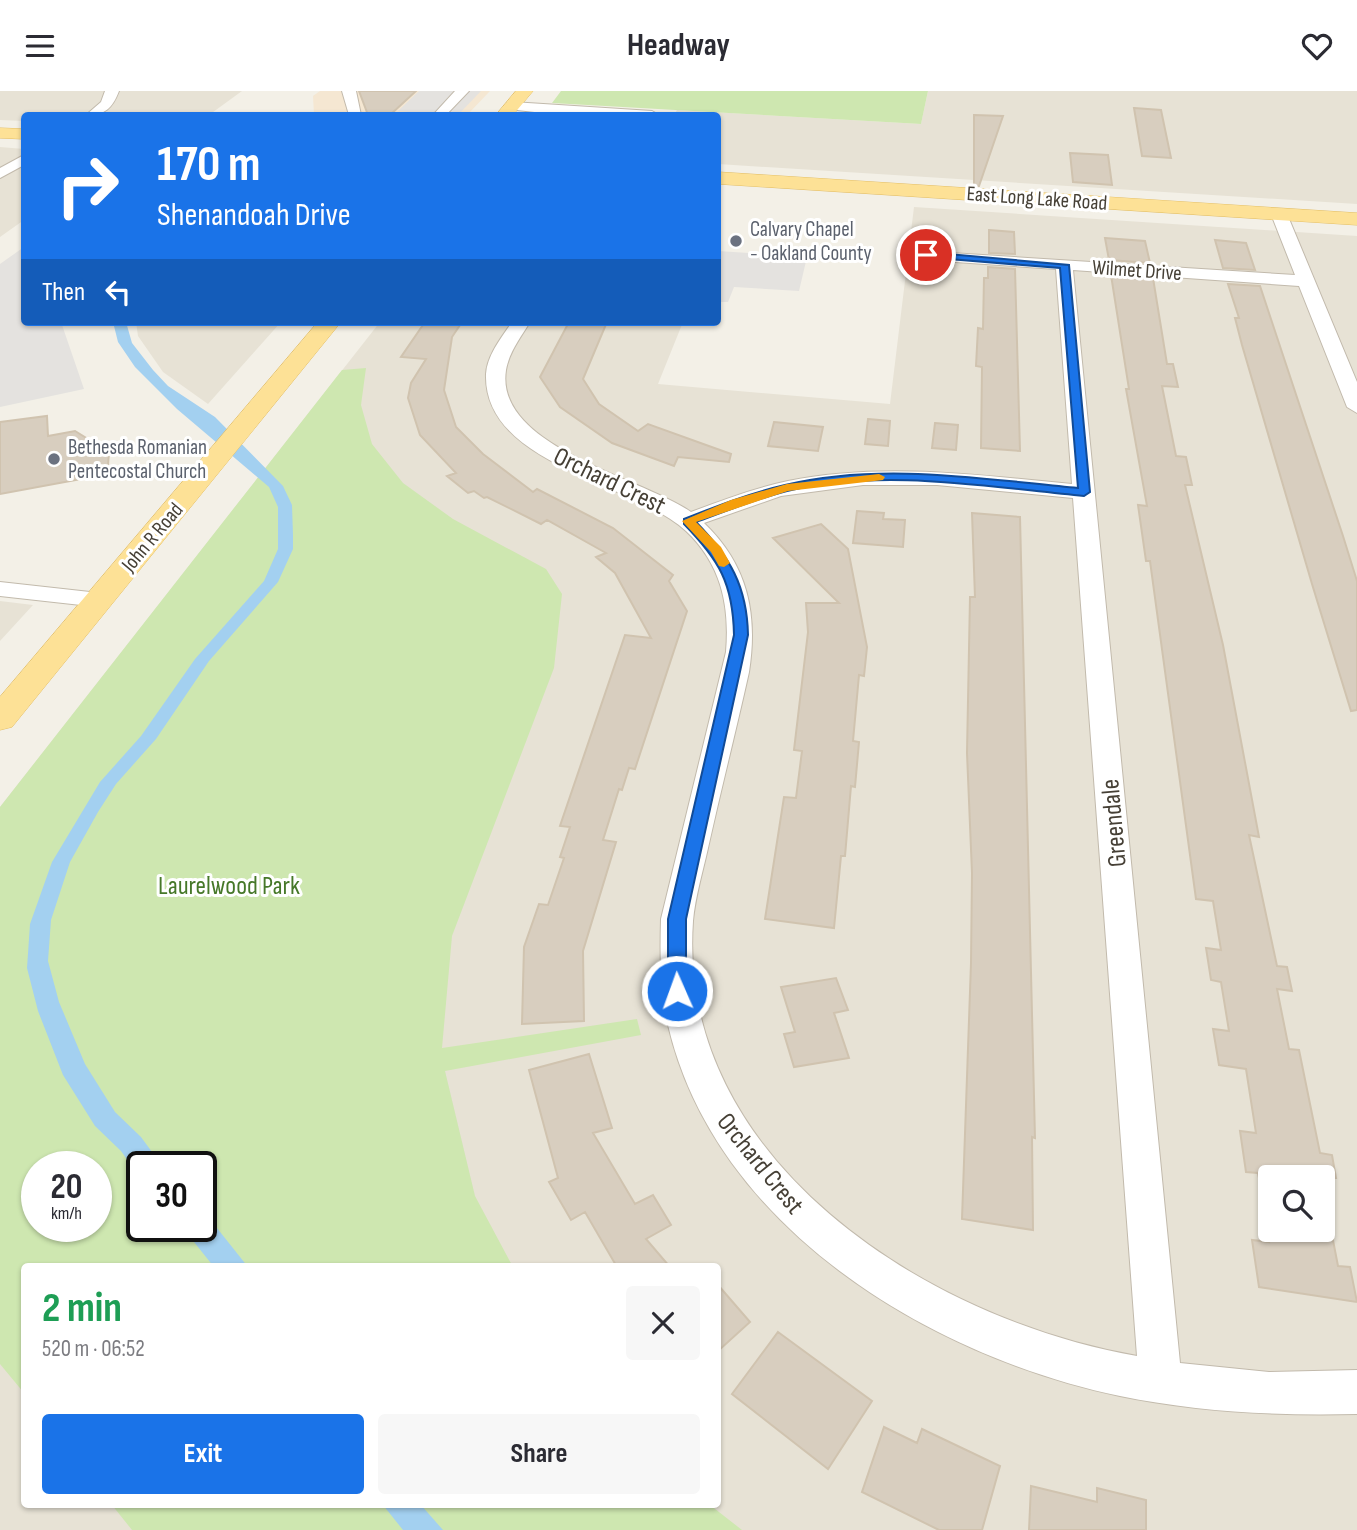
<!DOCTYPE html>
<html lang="en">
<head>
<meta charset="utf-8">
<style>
	:root { --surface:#fff; --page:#f7f7f7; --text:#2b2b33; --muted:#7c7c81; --accent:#1a73e8 }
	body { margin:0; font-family:"Sofia Sans Condensed",sans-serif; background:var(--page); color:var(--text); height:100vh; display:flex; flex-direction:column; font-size:26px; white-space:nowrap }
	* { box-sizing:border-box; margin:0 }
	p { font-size:23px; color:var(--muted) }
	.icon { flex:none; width:38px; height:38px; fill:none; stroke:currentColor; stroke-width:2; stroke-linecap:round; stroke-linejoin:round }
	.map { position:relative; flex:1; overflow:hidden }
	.panel { position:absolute; left:21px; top:1172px; width:700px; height:245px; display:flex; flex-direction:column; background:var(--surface); border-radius:7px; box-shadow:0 2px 5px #0004 }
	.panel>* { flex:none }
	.banner { position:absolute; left:21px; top:21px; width:700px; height:214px; border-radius:7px; box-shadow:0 2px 5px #0004; background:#1a73e8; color:#fff; overflow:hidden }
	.tools { position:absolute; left:1258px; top:1074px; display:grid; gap:14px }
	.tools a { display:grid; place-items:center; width:77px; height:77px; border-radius:7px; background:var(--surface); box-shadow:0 2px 5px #0004; font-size:35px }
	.speed { position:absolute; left:21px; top:1060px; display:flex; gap:14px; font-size:35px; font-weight:700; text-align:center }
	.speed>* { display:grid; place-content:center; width:91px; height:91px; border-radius:50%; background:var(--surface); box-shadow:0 2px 5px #0004; line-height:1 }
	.speed small { font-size:18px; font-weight:400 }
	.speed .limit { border:4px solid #111; border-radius:10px; background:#fff; color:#111 }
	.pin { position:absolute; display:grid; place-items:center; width:60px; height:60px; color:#fff; margin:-30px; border:4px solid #fff; border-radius:50%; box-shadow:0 2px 7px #0007 }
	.me { position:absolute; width:77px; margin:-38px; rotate:358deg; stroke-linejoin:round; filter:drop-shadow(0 0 5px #0008) }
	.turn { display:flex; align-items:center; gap:24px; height:147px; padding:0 21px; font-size:32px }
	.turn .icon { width:91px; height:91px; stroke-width:2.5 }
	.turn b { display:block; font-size:49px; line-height:60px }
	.then { display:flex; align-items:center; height:66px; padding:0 21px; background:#0003; gap:14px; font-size:26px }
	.round { display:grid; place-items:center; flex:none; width:74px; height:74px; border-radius:7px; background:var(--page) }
	.head { display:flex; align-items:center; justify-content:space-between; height:119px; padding:0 21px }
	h1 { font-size:42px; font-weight:700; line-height:52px; color:#1e9e55 }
	.action { display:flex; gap:14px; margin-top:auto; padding:14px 21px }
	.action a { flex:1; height:80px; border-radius:7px; background:var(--accent); color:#fff; font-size:28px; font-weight:700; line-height:80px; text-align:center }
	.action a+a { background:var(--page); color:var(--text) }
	header { display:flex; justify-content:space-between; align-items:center; height:91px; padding:0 21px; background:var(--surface); font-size:32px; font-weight:700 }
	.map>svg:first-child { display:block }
</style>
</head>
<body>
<header><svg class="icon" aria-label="menu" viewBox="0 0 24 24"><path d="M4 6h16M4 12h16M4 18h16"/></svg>Headway<svg class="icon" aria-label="heart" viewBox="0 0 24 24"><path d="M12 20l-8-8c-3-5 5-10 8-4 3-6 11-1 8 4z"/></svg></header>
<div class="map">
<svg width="1357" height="1439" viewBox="0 0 1357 1439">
	<rect width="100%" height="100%" fill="#f3f0e7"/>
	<path fill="#e7e2d5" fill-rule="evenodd" d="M 0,0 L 242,0 L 209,24 L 24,24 L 24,30 L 0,29 Z
		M 928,0 L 1357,0 L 1357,113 L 718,73 L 718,24 L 674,24 L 677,19 L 921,33 Z
		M 0,56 L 24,58 L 24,129 L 0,146 Z
		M 914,116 L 1357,145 L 1357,1439 L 0,1439 L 0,716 L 380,231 L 683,231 L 658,293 L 890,313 ZM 37,1076 L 96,1076 L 96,1136 L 37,1136 ZM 142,1076 L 201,1076 L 201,1136 L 142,1136 ZM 1270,1087 L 1323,1087 L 1323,1139 L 1270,1139 ZM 24,1176 L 718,1176 L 718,1414 L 24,1414 Z
		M 136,231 L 281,231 L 208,313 L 163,281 L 138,245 Z
		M 0,510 L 33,514 L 0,550 Z"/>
	<path fill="#f5e7d2" d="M 320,0 L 490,0 L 467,24 L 314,24 L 313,5 Z"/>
	<path fill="#cee7b0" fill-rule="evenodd" d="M 561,0 L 928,0 L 921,33 L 552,12 Z
		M 366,277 L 361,314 L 372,353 L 403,392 L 453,428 L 546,478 L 562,503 L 554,577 L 452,845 L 442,957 L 637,928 L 641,944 L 445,980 L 475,1105 L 513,1176 L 24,1176 L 24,1302 L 0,1273 L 0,716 L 342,279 ZM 37,1076 L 96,1076 L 96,1136 L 37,1136 ZM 142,1076 L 201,1076 L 201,1136 L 142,1136 Z
		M 112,1414 L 710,1414 L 742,1439 L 132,1439 Z"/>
	<path fill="#e4e2df" d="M 419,0 L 481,0 L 458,24 L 405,24 L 408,21 L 398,20 Z
		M 24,156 L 24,231 L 61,231 L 84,298 L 0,316 L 0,173 Z
		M 718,160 L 807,166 L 799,200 L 734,196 L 728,211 L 718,211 Z"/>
	<path fill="#a3d0f0" d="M 113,231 L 126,231 L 132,252 L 153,279 L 168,295 L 215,326 L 283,395 L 292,414 L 293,444 L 293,458 L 278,491 L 209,570 L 156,648 L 116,693 L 98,721 L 70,771 L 51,829 L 48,870 L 59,911 L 85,973 L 115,1021 L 141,1046 L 163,1076 L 142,1076 L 142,1090 L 121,1060 L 95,1035 L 63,984 L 38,920 L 27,877 L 30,833 L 52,771 L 100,691 L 141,645 L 195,568 L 264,490 L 278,458 L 278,416 L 269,396 L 177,318 L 135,276 L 118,251 Z
		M 201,1117 L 248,1176 L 214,1176 L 182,1136 L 201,1136 Z
		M 383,1414 L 421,1414 L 443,1439 L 403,1439 Z"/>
	<path fill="#d8cebf" stroke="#d0c3af" stroke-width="2" d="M 359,0 L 416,0 L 390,24 L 368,24 Z
		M 1134,17 L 1161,19 L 1171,67 L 1142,65 Z
		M 974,24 L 1003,25 L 979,95 L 974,95 Z
		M 1070,62 L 1108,64 L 1112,94 L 1073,91 Z
		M 989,139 L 1014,141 L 1015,163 L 989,162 Z
		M 1105,147 L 1145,150 L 1150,172 L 1109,169 Z
		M 1215,149 L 1246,152 L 1255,179 L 1223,177 Z
		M 988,176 L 1015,178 L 1020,360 L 981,357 L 982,276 L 976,275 L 978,237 L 983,238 L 984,187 L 988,187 Z
		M 1111,184 L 1153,187 L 1167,273 L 1173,273 L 1178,296 L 1162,295 L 1176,365 L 1186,366 L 1192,394 L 1185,394 L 1223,554 L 1259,746 L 1249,744 L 1277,875 L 1287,876 L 1292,900 L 1277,898 L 1289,958 L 1299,959 L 1320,1062 L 1332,1064 L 1336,1087 L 1259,1087 L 1258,1082 L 1246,1081 L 1240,1040 L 1256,1042 L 1246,978 L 1219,974 L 1213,938 L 1229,940 L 1221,891 L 1211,889 L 1206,857 L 1221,859 L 1213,810 L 1196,808 L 1150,470 L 1146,470 L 1138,414 L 1147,415 L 1126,298 L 1129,298 Z
		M 1228,193 L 1260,195 L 1343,445 L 1357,490 L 1357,619 L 1351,620 L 1312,493 L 1242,254 L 1235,227 L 1239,227 Z
		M 425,231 L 458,231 L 456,234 L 460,234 L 452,246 L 444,299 L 456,336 L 483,363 L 533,401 L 537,398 L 613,437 L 673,484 L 669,490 L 687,520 L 635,678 L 629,677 L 622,699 L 619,698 L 603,749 L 616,751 L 583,860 L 584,930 L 522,933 L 524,856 L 539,813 L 548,814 L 564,767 L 560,766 L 570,736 L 560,735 L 625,544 L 651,547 L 615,482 L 596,466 L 606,462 L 547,429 L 541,433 L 487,406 L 484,407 L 474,400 L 468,402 L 447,385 L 456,382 L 420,344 L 408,307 L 411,292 L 426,268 L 401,266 Z
		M 569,231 L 607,231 L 583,288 L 599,313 L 638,340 L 648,333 L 731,363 L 729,371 L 678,366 L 674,375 L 612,352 L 560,316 L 540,286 Z
		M 47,325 L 48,345 L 75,340 L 109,361 L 108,375 L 81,388 L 0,403 L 0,331 Z
		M 868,328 L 890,330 L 888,355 L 865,353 Z
		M 774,331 L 823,336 L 818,360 L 768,355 Z
		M 935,332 L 958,334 L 956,359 L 932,357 Z
		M 857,420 L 884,422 L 883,428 L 905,429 L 903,456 L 853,452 Z
		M 972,422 L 1020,426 L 1035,1047 L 1032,1046 L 1033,1139 L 962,1128 L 971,872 L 972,782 L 967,662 L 970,506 L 975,506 Z
		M 821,433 L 848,458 L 867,556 L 864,585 L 859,584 L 853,650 L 859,651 L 855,696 L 851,695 L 845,765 L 841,765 L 834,837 L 765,828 L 784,706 L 796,707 L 802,660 L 794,659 L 808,541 L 806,512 L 839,512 L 773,447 Z
		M 836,887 L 848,919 L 834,922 L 849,967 L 794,976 L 784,943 L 795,941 L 781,896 Z
		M 589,963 L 612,1037 L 593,1042 L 635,1113 L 653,1104 L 671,1134 L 646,1148 L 670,1176 L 617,1176 L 585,1121 L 571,1129 L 549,1091 L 558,1087 L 529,979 Z
		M 1267,1139 L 1331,1139 L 1338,1175 L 1350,1176 L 1357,1211 L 1259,1196 L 1252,1149 L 1269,1151 Z
		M 718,1194 L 750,1231 L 718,1260 Z
		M 778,1241 L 872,1310 L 828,1378 L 732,1303 Z
		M 884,1336 L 917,1352 L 922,1338 L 1000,1375 L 982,1439 L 939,1439 L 862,1401 Z
		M 1031,1395 L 1097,1411 L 1097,1397 L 1146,1409 L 1146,1439 L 1029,1439 Z"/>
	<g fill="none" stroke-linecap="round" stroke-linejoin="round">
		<defs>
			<path id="minor" d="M 105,0 L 119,0 C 112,18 105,24 86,24 L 101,11 Z
				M 342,0 L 356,0 L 361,24 L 349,24 Z
				M 455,0 L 469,0 L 446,24 L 433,24 Z
				M 512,11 L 652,20 L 659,24 L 561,24 L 507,18 L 507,12 Z
				M 24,64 L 24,74 L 0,87 L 0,77 Z
				M 1279,118 L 1287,123 L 1357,291 L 1357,322 L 1347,316 L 1299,195 L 1073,179 L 1180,1272 L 1269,1281 L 1357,1279 L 1357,1323 C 1277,1325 1198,1321 1120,1305 C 929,1265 715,1136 668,934 C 660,899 660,863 661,828 L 726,561 C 730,514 721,473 686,440 C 633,391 483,374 486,283 C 487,264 502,246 512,231 L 530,231 C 521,246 509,261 506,279 C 494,356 643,387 691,421 C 723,409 755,397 788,390 C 882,371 978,384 1072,393 L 1056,178 L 926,169 L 918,164 L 920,160 L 1295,184 L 1271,123 ZM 863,394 L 937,394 L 1073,407 L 1137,1265 C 928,1229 676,1069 693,830 C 695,806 703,780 708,757 C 721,698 736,640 749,581 C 758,523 748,474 704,432 L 781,405 Z
				M 0,491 L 99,502 L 108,504 L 111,509 L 108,514 L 99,516 L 0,505 Z"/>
			<path id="major" d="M 516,0 L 533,0 L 513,24 L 496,24 Z
				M 0,37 L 24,38 L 24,48 L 0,47 Z
				M 718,81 L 1357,122 L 1357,134 L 718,93 Z
				M 318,231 L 341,231 L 12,636 L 0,639 L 0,606 Z"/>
		</defs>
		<use href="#minor" stroke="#c2baac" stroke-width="2"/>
		<use href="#major" stroke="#e3be65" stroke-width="1"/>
		<use href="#minor" fill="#fff" fill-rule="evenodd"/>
		<use href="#major" fill="#fde196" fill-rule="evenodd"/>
	</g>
	<path fill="#1a73e8" stroke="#114b97" stroke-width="2" d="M 926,161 L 1069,174 L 1090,401 L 1084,405 C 987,396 883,377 787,400 C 756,408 726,420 696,431 C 730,466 747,495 748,544 L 686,828 L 686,900 L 677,908 L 670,906 L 668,900 L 668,828 L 734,544 C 733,492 719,469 684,433 L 684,428 C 717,415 750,402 785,394 C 881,371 982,388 1078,397 L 1060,177 L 923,166 Z"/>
	<path fill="#f59e0b" d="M 879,383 L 885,386 L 883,389 L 788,400 L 696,431 L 721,456 L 730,472 L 724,476 L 719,475 L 711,461 L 682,430 L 731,409 L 787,393 Z"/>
	<g fill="#6b7280" stroke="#fff" stroke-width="2.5">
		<circle cx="736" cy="150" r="7"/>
		<circle cx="54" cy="368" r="7"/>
	</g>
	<g text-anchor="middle" stroke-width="6" stroke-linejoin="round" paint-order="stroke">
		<g font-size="21" fill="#464036" stroke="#fff">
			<text transform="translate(1037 107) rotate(4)" y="7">East Long Lake Road</text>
			<text transform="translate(1137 179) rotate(4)" y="7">Wilmet Drive</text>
			<text transform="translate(152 446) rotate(-50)" y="7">John R Road</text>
		</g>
		<g font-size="21" fill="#5b616d" stroke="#fff" text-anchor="start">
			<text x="750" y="145">Calvary Chapel<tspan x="750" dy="24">- Oakland County</tspan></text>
			<text x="68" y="363">Bethesda Romanian<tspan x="68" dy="24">Pentecostal Church</tspan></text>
		</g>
		<g font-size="26" fill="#464036" stroke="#fff">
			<text transform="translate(610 389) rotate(26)" y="9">Orchard Crest</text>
			<text transform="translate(1113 732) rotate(-95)" y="9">Greendale</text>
			<text transform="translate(761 1072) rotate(51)" y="9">Orchard Crest</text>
		</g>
		<g font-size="26" fill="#467829" stroke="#fff">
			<text x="229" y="803">Laurelwood Park</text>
		</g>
	</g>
</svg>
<div class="tools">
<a><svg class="icon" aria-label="search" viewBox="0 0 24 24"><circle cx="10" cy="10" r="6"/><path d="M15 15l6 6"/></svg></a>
</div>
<div class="speed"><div>20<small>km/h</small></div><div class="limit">30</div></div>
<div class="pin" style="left:926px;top:164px;background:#d93025"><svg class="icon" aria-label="arrive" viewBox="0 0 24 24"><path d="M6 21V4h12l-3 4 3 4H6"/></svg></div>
<svg class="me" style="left:677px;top:900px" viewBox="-20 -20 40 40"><circle r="17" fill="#1a73e8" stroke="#fff" stroke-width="3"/><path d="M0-11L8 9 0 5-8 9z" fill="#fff"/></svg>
<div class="banner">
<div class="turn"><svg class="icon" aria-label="right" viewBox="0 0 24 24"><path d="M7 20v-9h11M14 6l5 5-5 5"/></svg><div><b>170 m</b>Shenandoah Drive</div></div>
<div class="then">Then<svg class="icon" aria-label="left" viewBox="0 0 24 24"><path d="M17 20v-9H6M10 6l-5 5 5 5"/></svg></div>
</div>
<section class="panel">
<div class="head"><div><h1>2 min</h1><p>520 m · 06:52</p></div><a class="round"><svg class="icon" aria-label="close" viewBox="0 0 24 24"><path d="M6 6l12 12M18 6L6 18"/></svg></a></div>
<div class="action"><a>Exit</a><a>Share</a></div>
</section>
</div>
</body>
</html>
